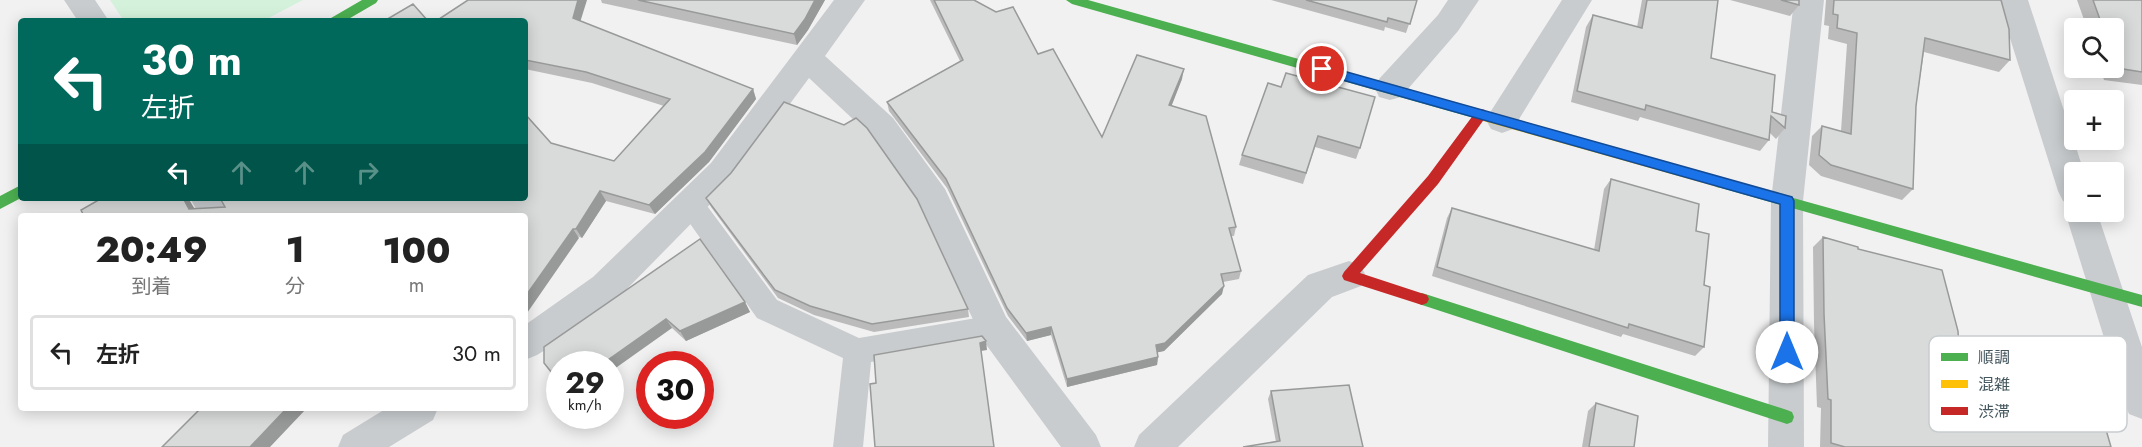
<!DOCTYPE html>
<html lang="ja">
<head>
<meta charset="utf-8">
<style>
	:root { --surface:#fff; --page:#f2f2f2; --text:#222; --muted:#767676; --line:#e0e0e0 }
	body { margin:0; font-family:Jost,"Noto Sans JP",sans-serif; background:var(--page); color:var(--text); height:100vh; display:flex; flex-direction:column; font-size:22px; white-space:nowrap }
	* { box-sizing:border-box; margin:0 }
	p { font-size:20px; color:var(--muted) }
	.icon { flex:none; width:33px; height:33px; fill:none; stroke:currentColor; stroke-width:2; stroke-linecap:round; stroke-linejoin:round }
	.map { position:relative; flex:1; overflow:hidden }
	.side { position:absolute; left:18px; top:213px; width:510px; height:198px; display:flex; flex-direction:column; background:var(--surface); border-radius:6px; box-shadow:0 3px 15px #0003 }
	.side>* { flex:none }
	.hud { position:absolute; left:18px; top:18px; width:510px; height:183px; border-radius:6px; box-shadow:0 3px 15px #0003; background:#00695c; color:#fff; overflow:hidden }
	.buttons { position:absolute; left:2064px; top:18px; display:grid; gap:12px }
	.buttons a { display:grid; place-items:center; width:60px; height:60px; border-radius:6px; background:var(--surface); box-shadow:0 3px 15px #0003; font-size:30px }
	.speed { position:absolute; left:546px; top:351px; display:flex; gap:12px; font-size:30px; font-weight:700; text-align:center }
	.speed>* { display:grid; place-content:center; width:78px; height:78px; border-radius:50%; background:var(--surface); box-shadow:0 3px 15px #0003; line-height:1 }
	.speed small { font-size:15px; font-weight:400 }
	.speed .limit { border:9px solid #d22; background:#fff; color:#111 }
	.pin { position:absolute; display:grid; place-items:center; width:51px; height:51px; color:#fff; margin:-26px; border:3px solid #fff; border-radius:50%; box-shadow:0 2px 6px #0007 }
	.me { position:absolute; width:66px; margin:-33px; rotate:0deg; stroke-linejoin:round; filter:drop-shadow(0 0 4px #0008) }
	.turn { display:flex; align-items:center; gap:21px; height:126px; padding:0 24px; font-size:27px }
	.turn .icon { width:78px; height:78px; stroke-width:2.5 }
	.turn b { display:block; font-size:42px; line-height:51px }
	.lanes { display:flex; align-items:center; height:57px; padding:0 24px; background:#0003; justify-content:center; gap:30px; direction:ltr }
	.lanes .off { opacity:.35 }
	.eta { display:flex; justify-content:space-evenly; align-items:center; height:102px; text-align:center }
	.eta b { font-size:36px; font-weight:800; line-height:42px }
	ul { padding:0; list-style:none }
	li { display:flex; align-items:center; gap:18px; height:75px; margin:0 12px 9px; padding:0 12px; border:3px solid var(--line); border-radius:6px }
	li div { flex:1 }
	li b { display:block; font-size:22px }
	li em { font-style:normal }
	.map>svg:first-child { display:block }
</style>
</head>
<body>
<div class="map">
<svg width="2142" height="447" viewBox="0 0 2142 447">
	<rect width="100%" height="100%" fill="#f2f1f1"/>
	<path fill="#d4f2db" d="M 110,0 L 303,0 L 263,21 L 124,21 Z"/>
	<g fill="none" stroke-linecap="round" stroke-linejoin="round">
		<path fill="#c8ccce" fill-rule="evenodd" d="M 690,192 L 699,195 L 777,300 L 859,338 L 994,315 L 1004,319 L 1008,328 L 1004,337 L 994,341 L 871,362 L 863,447 L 833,447 L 843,358 L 757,318 L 681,211 L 677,203 L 681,195 Z"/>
		<path fill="#c8ccce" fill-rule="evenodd" d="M 64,0 L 95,0 L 109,21 L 78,21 Z
			M 834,0 L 865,0 L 825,56 L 893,118 L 945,189 L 1006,317 L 1096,435 L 1101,447 L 1061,447 L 982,339 L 921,207 L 871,136 L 809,78 L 733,181 L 617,299 L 568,336 L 537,355 L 525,360 L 525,325 L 593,277 L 711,163 Z
			M 1448,0 L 1479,0 L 1458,31 L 1401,97 L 1390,100 L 1379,97 L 1375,88 L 1379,79 L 1438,15 Z
			M 1562,0 L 1592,0 L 1513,129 L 1502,133 L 1491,129 L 1486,120 L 1491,111 Z
			M 1794,0 L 1824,0 L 1803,201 L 1804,447 L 1768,447 L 1771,201 Z
			M 1998,0 L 2028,0 L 2084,172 L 2074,172 L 2074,212 L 2097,212 L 2142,347 L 2142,419 L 2129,414 L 2124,402 L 2065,212 L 2069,203 L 2063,201 L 2058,191 Z
			M 190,198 L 224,198 L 233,216 L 200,216 Z
			M 1349,261 L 1361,266 L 1366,276 L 1361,286 L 1332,297 L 1178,447 L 1134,447 L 1139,435 L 1308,275 Z
			M 387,408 L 438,408 L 433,420 L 389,447 L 338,447 L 343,435 Z"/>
		<path fill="#4caf50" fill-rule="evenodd" d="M 362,0 L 378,0 L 376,3 L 345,21 L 329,21 L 331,18 Z
			M 1066,0 L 1088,0 L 1481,110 L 1487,115 L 1481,120 L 1072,4 Z
			M 1721,178 L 2142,295 L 2142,307 L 1721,188 L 1716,187 L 1714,183 L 1716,179 Z
			M 21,185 L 21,198 L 0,209 L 0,196 Z
			M 1422,293 L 1787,410 L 1792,412 L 1794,417 L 1792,422 L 1787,424 L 1422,305 L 1417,303 L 1415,299 L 1417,295 Z"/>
		<path fill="#ffc107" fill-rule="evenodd" d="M 1481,110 L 1721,178 L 1726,179 L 1728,183 L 1726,187 L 1721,188 L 1476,119 L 1475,115 Z"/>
		<path fill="#c62828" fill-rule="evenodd" d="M 1481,109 L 1485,110 L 1487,114 L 1485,118 L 1438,184 L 1360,273 L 1427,295 L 1429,299 L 1427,303 L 1422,305 L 1344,280 L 1342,276 L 1344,272 L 1428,176 L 1477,110 Z"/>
	</g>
	<path fill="#bbb" d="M 601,0 L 825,0 L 808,30 L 797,45 L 602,3 Z
		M 930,0 L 974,0 L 1038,54 L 1102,137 L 1182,79 L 1171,106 L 1236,227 L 1234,236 L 1231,236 L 1241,271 L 1239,279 L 1223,282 L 1222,294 L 1164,351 L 1157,352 L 1158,357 L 1157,365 L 1067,387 L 1051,335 L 1027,341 L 1008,316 L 947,188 L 889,111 L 887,102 L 960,61 Z
		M 1271,0 L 1417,0 L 1406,33 L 1385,27 L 1384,31 Z
		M 1642,0 L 1718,0 L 1711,58 L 1772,112 L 1785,128 L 1776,139 L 1770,133 L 1769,140 L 1760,151 L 1640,117 L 1638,121 L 1571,102 L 1586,27 L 1593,15 L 1637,27 Z
		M 1730,0 L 1799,0 L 1799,5 L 1790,16 Z
		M 1826,0 L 2001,0 L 2010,60 L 1999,72 L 1924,52 L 1916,106 L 1913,189 L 1902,200 L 1821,176 L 1809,165 L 1812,136 L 1822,126 L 1841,131 L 1847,44 L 1828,39 L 1829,26 L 1824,25 Z
		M 2077,0 L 2142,0 L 2142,85 L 2104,80 L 2100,68 L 2114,68 L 2114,28 L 2087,28 Z
		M 525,21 L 580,21 L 753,89 L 756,99 L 709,162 L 655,214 L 606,201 L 582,238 L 525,216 L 84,216 L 102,198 L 188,198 L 194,209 L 225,207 L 551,143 L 614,161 L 664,106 L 592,83 L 525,69 Z
		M 1268,83 L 1360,148 L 1356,159 L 1315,147 L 1303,184 L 1239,165 L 1242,155 Z
		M 1611,179 L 1696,231 L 1704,285 L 1704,347 L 1695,356 L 1623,334 L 1621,337 L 1432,276 L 1447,218 L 1452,208 L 1594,250 L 1604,189 Z
		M 706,198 L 968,309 L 969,317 L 874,332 L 814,315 L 778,298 L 711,207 Z
		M 1823,237 L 1858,249 L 1959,348 L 2111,447 L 1820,447 L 1821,408 L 1817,407 L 1814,323 L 1813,247 Z
		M 745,302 L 750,312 L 686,341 L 672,328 L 544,347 Z
		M 1271,391 L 1363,447 L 1276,442 L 1268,399 Z
		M 1596,403 L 1634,447 L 1582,447 L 1588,411 Z"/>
	<path fill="#989999" d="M 578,0 L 587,0 L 578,29 L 573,18 Z
		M 815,0 L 825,0 L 808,30 L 797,45 L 794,34 Z
		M 1184,69 L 1182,79 L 1168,115 L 1169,105 Z
		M 753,89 L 756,99 L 709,162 L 655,214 L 649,205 Z
		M 600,191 L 606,201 L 582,238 L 576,229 Z
		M 183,198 L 188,198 L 199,216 L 189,209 Z
		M 573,229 L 579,238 L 525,316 L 525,297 Z
		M 1224,286 L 1222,294 L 1164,351 L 1155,353 L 1156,345 Z
		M 745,302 L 750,312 L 686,341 L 680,331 Z
		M 666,319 L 672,328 L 610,372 L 610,364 L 602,364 Z
		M 1051,327 L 1051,335 L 1027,341 L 1026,333 Z
		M 986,341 L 987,350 L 981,351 L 980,343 Z
		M 1158,357 L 1157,365 L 1067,387 L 1067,379 Z
		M 287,408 L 307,408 L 270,447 L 250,447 Z"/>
	<path fill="#d9dada" stroke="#989999" stroke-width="1.5" d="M 468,0 L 578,0 L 573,18 L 753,89 L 705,152 L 649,205 L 600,191 L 576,229 L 573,229 L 525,297 L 525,216 L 257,216 L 256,215 L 253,216 L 84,216 L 81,210 L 102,198 L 183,198 L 189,209 L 225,207 L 220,198 L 525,198 L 525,114 L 551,143 L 614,161 L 670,99 L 586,72 L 525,60 L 525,21 L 436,21 Z
		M 638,0 L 815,0 L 805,19 L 794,34 Z
		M 934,0 L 974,0 L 996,12 L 1013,7 L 1038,54 L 1053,49 L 1102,137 L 1137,55 L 1184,69 L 1169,105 L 1206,116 L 1236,227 L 1229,228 L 1241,271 L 1221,274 L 1224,286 L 1165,343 L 1156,345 L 1158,357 L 1067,379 L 1051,327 L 1026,333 L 1007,308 L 946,179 L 887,102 L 963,60 Z
		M 1306,0 L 1417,0 L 1410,24 L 1388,18 L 1387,22 Z
		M 1647,0 L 1718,0 L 1711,58 L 1775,75 L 1772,112 L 1786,116 L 1785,128 L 1771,116 L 1769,140 L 1646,105 L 1645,110 L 1577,91 L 1593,15 L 1642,28 Z
		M 1781,0 L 1799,0 L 1799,5 Z
		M 1834,0 L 2001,0 L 2009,29 L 2010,60 L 1925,38 L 1916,106 L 1913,189 L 1831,165 L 1819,155 L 1822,126 L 1851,134 L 1857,33 L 1837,28 L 1838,15 L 1833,14 Z
		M 2093,0 L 2142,0 L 2142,72 L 2117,68 L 2114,57 L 2114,28 L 2103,28 Z
		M 413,4 L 428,21 L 384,21 Z
		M 1286,73 L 1375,97 L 1360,148 L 1318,136 L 1306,173 L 1242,155 L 1268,83 L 1281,87 Z
		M 784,102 L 844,125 L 856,118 L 867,128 L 917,199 L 968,309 L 872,324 L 810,306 L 775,290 L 706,198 L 731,173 Z
		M 1611,179 L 1699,204 L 1696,231 L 1709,234 L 1704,285 L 1710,287 L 1704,347 L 1629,324 L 1628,328 L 1437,267 L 1452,208 L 1599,251 Z
		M 1823,237 L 1858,247 L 1858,249 L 1942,270 L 1958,331 L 1959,348 L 2088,367 L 2111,447 L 1845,447 L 1831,443 L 1831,400 L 1828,399 L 1824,314 Z
		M 700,239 L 745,302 L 680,331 L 666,319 L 602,364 L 560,364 L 560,383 L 544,363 L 544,347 Z
		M 982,336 L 986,341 L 980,343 L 994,447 L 875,447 L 870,384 L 876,383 L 874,355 Z
		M 1349,385 L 1363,447 L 1243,447 L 1280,441 L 1271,391 Z
		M 1596,403 L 1638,416 L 1634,447 L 1589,447 Z
		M 201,408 L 287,408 L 250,447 L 162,447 Z"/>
	<path fill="#1a73e8" stroke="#114b97" stroke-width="1.5" d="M 1322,65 L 1792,197 L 1794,201 L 1794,352 L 1792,357 L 1787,359 L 1782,357 L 1780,352 L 1780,204 L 1318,73 L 1316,69 L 1318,66 Z"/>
	<rect x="1929" y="336" width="198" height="96" rx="9" fill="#fff" stroke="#c8cdcf" stroke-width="1.5"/>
	<rect x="1941" y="353" width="27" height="8" fill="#4caf50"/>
	<rect x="1941" y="380" width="27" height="8" fill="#ffc107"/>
	<rect x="1941" y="407" width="27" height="8" fill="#c62828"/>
	<g font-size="16" fill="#46585f">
		<text x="1978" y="363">順調</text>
		<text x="1978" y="390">混雑</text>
		<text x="1978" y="417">渋滞</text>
	</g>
</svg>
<div class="buttons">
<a><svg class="icon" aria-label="search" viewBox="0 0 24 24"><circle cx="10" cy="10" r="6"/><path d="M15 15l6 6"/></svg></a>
<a>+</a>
<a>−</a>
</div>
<div class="speed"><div>29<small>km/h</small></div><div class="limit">30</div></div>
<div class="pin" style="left:1322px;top:69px;background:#d93025"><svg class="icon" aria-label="arrive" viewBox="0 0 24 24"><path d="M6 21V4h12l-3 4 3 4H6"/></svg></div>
<svg class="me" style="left:1787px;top:352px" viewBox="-20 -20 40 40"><circle r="19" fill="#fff"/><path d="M0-13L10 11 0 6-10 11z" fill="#1a73e8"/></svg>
<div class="hud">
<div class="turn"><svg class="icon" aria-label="left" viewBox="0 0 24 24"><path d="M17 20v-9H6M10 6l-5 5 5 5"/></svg><div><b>30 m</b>左折</div></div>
<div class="lanes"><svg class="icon" aria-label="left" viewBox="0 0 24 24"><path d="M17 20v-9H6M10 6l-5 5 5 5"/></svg><svg class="icon off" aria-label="ahead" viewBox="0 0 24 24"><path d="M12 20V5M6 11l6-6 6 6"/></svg><svg class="icon off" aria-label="ahead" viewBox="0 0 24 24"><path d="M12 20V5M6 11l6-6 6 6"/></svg><svg class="icon off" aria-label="right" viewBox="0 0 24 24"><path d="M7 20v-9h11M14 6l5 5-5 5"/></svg></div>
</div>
<section class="side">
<div class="eta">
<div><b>20:49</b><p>到着</p></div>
<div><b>1</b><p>分</p></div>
<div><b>100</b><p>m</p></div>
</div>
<ul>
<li><svg class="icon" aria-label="left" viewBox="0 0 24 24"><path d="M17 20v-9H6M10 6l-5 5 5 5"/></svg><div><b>左折</b></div><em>30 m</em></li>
</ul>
</section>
</div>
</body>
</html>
